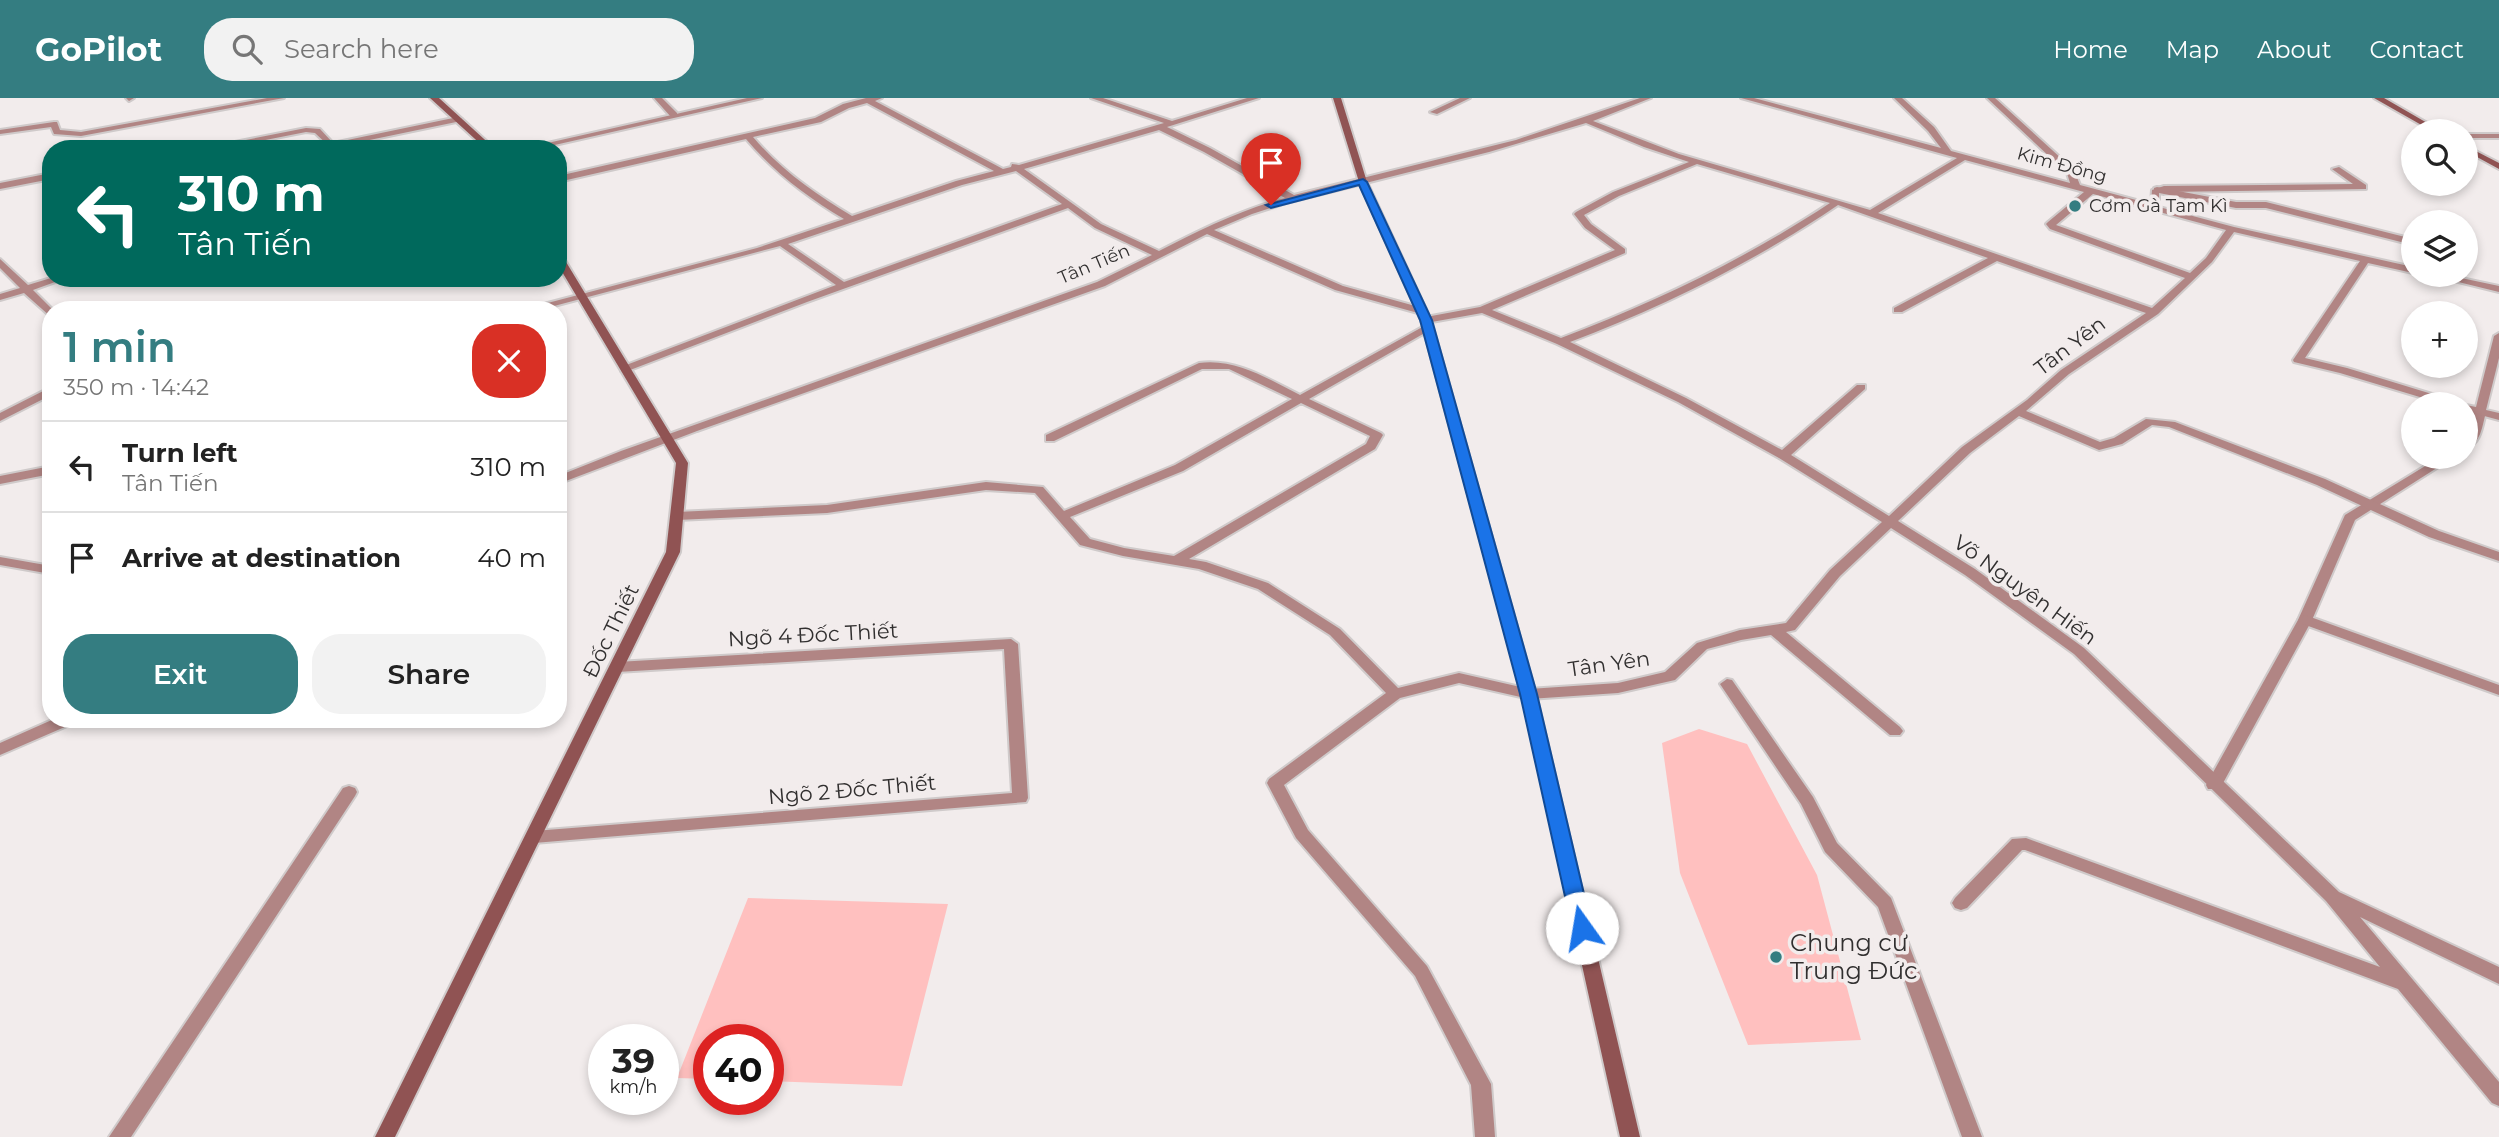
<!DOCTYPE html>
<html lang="en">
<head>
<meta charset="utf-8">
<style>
	:root { --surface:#fff; --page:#f2f2f2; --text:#222; --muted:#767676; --line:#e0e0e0; --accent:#347d81 }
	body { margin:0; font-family:Montserrat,sans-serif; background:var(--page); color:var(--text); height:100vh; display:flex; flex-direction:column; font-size:26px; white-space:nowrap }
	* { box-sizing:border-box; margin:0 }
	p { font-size:23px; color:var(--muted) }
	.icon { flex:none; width:38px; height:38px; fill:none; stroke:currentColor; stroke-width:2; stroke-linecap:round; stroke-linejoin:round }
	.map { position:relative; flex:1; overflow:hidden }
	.panel { position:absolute; left:42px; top:203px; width:525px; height:427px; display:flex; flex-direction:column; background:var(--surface); border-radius:28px; box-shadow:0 4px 10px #0003 }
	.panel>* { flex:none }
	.banner { position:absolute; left:42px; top:42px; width:525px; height:147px; border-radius:28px; box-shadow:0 4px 10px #0003; background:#00695c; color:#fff; overflow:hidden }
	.buttons { position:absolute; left:2401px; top:21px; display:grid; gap:14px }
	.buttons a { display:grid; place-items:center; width:77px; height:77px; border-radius:50%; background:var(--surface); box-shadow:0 4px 10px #0003; font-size:35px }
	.speed { position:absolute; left:588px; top:926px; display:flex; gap:14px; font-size:35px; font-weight:700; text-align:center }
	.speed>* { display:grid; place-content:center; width:91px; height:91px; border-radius:50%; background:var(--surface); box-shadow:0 4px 10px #0003; line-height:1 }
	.speed small { font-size:18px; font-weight:400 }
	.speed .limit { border:10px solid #d22; background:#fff; color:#111 }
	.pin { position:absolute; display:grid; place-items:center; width:60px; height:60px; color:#fff; margin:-72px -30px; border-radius:50% 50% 50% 0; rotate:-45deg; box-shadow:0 0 7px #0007 }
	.pin .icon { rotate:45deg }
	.me { position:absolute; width:77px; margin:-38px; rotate:347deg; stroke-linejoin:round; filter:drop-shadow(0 0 5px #0008) }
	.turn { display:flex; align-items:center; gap:24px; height:147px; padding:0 21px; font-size:32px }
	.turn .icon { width:91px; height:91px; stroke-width:2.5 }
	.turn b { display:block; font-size:49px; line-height:60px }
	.round { display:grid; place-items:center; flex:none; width:74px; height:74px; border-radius:28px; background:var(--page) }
	.overview { display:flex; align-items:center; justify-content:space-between; height:119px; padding:0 21px }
	h1 { font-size:42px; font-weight:600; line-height:52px; color:var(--accent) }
	.primary-button { display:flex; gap:14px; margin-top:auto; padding:14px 21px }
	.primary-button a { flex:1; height:80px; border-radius:28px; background:var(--accent); color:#fff; font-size:28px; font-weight:600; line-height:80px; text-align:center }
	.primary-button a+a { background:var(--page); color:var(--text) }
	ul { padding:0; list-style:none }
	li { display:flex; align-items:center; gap:21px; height:91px; padding:0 21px; border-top:2px solid var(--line) }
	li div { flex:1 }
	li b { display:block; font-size:26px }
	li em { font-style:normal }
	header { display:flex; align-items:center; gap:42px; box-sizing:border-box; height:98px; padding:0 35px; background:var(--accent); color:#fff }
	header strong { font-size:33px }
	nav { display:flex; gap:38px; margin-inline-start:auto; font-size:24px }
	.search { width:490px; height:63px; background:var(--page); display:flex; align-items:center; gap:18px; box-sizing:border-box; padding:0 24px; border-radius:28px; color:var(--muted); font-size:26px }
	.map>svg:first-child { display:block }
</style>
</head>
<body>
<header>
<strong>GoPilot</strong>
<div class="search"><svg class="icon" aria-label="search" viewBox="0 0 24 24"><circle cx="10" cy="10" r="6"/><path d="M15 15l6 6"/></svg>Search here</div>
<nav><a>Home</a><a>Map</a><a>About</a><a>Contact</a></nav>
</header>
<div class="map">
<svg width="2499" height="1039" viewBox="0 0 2499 1039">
	<rect width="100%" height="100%" fill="#f2ecec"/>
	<path fill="#ffc0bf" d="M 1699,631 L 1747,646 L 1817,777 L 1861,942 L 1748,947 L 1680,775 L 1662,645 Z
		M 748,800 L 948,806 L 902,988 L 768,983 L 768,942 L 709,942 L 709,981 L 677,980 Z"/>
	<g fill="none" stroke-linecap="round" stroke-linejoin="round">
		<defs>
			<path id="lane" d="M 654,0 L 662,0 L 677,15 L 677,19 L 671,19 Z
				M 1460,0 L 1470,0 L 1437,16 L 1430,14 Z
				M 2466,36 L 2499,36 L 2499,40 L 2466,40 Z
				M 2157,89 L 2236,104 L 2266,104 L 2413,141 L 2413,147 L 2266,110 L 2236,110 L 2154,94 L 2154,90 Z
				M 2480,311 L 2486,314 C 2482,329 2481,345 2466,351 L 2466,341 L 2474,314 Z
				M 2440,359 L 2454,359 L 2355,422 L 2312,522 L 2222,687 L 2220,691 L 2208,691 L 2206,687 L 2298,522 L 2345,417 Z
				M 1727,581 L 1732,582 L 1813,699 L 1837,745 L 1891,800 L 1982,1039 L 1962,1039 L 1878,809 L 1825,754 L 1801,706 L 1720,586 Z"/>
			<path id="street" d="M 126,0 L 134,0 L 129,3 Z
				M 267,0 L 284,0 L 81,38 L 54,36 L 51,29 L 0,36 L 0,32 L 54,24 L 57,24 L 60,32 L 81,34 Z
				M 747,0 L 762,0 L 537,51 L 521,51 Z
				M 866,0 L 882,0 L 875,3 L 1003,71 L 1011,69 L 1012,66 L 1019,67 L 1164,25 L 1091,0 L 1103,0 L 1172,23 L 1247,0 L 1259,0 L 1167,29 L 1210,50 L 1294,97 L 1516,42 L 1640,0 L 1651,0 L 1593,23 L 1679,56 L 1870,112 L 1957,60 L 1741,0 L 1754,0 L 1941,50 L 1928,33 L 1894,0 L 1902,0 L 1934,29 L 1951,53 L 2070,85 L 2067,75 L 1987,0 L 1995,0 L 2074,72 L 2080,87 L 2151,106 L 2152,92 L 2164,88 L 2353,86 L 2332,71 L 2339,69 L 2366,87 L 2366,91 L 2165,94 L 2159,95 L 2159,109 L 2234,129 L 2413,169 L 2413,175 L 2368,165 L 2305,260 L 2347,270 L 2458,304 L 2460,306 L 2443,306 L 2340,275 L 2294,264 L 2293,262 L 2360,163 L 2234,134 L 2212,164 L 2158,216 L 2069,276 L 2026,313 L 2100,344 L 2114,340 L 2146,321 L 2175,324 L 2325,381 L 2439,433 L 2499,454 L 2499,463 L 2429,439 L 2317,387 L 2169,329 L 2152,327 L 2122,346 L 2099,352 L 2019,318 L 1970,355 L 1898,423 L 1975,471 L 2084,550 L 2339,794 L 2499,869 L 2499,886 L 2360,819 L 2499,984 L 2499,1008 L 2492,1005 L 2398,891 L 2025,752 L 2022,752 L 1967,810 L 1961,812 L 1955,810 L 1952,805 L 1955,800 L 2012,741 L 2026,740 L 2380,869 L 2326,803 L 2074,556 L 1965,477 L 1891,430 L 1840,478 L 1795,532 L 1786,534 L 1900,629 L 1903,633 L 1900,637 L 1890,637 L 1771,537 L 1741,542 L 1707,551 L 1675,582 L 1618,595 L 1529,601 L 1459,585 L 1400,600 L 1284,687 L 1308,732 L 1427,868 L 1491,986 L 1495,1039 L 1475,1039 L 1471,987 L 1415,878 L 1296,740 L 1267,685 L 1269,681 L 1386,595 L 1330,537 L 1258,491 L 1199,471 L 1123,458 L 1080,447 L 1035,395 L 986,392 L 827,415 L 677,422 L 671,418 L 677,414 L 827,407 L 986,384 L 1043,389 L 1064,413 L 1175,367 L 1292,301 L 1229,271 L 1202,271 L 1054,343 L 1046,343 L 1046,337 L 1199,265 C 1236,260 1268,281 1300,297 L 1426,227 L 1430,228 L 1430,232 L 1309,301 L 1381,335 L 1383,337 L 1375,351 L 1189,461 L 1206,464 L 1268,485 L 1340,531 L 1398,590 L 1459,575 L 1529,591 L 1618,585 L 1665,574 L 1697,545 L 1740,532 L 1786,525 L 1830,472 L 1882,424 L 1779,360 L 1678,304 L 1557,246 L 1482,215 L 1426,225 L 1421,222 L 1426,219 L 1480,209 L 1615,152 L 1585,130 L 1574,116 L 1576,114 L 1613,94 L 1689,64 L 1644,49 L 1586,25 L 1489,54 L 1286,105 L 1252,116 L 1214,132 L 1343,188 L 1426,211 L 1426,215 L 1418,215 L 1335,192 L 1207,136 L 1105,188 L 697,333 L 558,386 L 558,378 L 621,353 L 1097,184 L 1152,157 L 1095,130 L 1068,110 L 807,204 L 625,274 L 621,273 L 621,269 L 836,187 L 780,148 L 539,212 L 521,212 L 757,150 L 844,121 C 807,99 774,74 746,41 L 558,84 L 558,78 L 815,20 L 843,6 ZM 867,5 L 994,73 L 956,83 L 852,118 C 815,96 781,72 753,39 L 821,24 L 849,10 ZM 1159,32 L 1204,54 L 1285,100 C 1240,112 1200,132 1159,153 L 1101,126 L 1024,71 ZM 1965,62 L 2084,94 L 2048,124 L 2046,126 L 2050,131 L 2185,180 L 2152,210 L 1878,115 ZM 1697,66 L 1830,105 C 1745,161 1656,204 1561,240 L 1492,212 L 1625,155 L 1625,151 L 1591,126 L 1584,117 L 1619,98 ZM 1016,73 L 1062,106 L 844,184 L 788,146 L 962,87 ZM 2093,96 L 2226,132 L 2206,160 L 2190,175 L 2056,127 ZM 1838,107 L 1988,160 L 1894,210 L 1894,214 L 1902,214 L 1997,163 L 2146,215 L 2061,272 L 2027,302 L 1962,349 L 1889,418 L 1791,357 L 1865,291 L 1865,287 L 1857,287 L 1782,352 L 1686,300 L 1570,244 C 1665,208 1754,164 1838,107 ZM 1301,305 L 1370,338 L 1366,346 L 1174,458 L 1124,450 L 1090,441 L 1070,419 L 1183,373 Z
				M 458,19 L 462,21 L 461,23 L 331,50 L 315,35 L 306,34 L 219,51 L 200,51 L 306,30 L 320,31 L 333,45 Z
				M 51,75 L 51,81 L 0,91 L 0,85 Z
				M 0,161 L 28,187 L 51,180 L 66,180 L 33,192 L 53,212 L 51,212 L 51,219 L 24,195 L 0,202 L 0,196 L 20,190 L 0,170 Z
				M 2430,177 L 2447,177 L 2499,188 L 2499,194 Z
				M 363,180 L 381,180 L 364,184 Z
				M 2499,235 L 2499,260 L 2486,312 L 2499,315 L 2499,322 L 2466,313 L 2466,307 L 2476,309 L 2494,238 Z
				M 51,289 L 51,297 L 0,323 L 0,315 Z
				M 51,368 L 51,376 L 0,386 L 0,378 Z
				M 0,459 L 51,468 L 51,476 L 0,467 Z
				M 2305,517 L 2499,587 L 2499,597 L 2300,525 L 2298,522 Z
				M 1011,541 L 1018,546 L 1028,700 L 1026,704 L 534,745 L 528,744 L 526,739 L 528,734 L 534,733 L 1012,695 L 1004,551 L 617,574 L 610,569 L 617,564 Z
				M 54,621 L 76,621 L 74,625 L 0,657 L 0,645 Z
				M 349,688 L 355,690 L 357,694 L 355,698 L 131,1039 L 109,1039 L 343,690 Z"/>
			<path id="secondary" d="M 430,0 L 439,0 L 495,51 L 486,51 Z
				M 1333,0 L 1341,0 L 1367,84 L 1431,222 L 1536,596 L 1640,1039 L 1620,1039 L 1522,596 L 1421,222 L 1359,84 Z
				M 2374,0 L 2384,0 L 2441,33 L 2432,33 Z
				M 2466,48 L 2499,65 L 2499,71 L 2466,53 Z
				M 558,156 L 563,159 L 688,365 L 680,454 L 395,1039 L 375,1039 L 666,454 L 676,365 L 558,167 Z"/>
		</defs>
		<use href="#lane" stroke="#cfcaca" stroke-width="4"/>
		<use href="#street" stroke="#cfcaca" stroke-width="4"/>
		<use href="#secondary" stroke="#cfcaca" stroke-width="4"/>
		<use href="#lane" fill="#b18584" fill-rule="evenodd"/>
		<use href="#street" fill="#b18584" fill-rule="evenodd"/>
		<use href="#secondary" fill="#905353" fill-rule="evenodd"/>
	</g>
	<path fill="#1a73e8" stroke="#114b97" stroke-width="2" d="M 1363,81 L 1367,84 L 1432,222 L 1537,596 L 1592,830 L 1589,836 L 1575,836 L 1572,830 L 1520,596 L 1420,222 L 1359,87 L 1271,110 L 1266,107 Z"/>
	<g fill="#347d81" stroke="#f2ecec" stroke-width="2.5">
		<circle cx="2075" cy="108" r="7"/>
		<circle cx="1776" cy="859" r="7"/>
	</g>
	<g text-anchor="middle" stroke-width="7" stroke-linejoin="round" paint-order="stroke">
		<g font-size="18" fill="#312f2f" stroke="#f2ecec">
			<text transform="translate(2062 67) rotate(15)" y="6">Kim Đồng</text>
			<text transform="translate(1094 166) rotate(-23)" y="6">Tân Tiến</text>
		</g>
		<g font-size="18" fill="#312f2f" stroke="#f2ecec" text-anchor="start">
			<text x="2089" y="114">Cơm Gà Tam Kì</text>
		</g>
		<g font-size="21" fill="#312f2f" stroke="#f2ecec">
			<text transform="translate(2070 248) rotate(-37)" y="7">Tân Yên</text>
			<text transform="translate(2025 492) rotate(36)" y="7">Võ Nguyên Hiến</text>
			<text transform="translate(611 533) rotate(-64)" y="7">Đốc Thiết</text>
			<text transform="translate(813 537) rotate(-3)" y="7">Ngõ 4 Đốc Thiết</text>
			<text transform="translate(1609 566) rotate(-8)" y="7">Tân Yên</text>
			<text transform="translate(852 692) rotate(-5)" y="7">Ngõ 2 Đốc Thiết</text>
		</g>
		<g font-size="24" fill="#312f2f" stroke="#f2ecec" text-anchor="start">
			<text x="1790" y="853">Chung cư<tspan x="1790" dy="28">Trung Đức</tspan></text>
		</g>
	</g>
</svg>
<div class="buttons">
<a><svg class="icon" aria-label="search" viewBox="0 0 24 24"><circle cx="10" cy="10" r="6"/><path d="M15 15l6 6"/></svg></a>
<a><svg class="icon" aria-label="layers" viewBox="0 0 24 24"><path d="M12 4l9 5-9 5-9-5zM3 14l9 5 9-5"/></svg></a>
<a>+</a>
<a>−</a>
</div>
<div class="speed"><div>39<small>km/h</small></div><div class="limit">40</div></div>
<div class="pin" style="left:1271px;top:107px;background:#d93025"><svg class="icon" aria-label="arrive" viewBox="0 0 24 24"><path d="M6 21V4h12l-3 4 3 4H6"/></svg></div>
<svg class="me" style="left:1582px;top:830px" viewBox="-20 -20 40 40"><circle r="19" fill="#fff"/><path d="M0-13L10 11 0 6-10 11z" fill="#1a73e8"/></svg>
<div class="banner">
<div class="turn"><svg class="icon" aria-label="left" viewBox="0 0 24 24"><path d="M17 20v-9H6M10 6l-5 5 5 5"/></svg><div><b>310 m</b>Tân Tiến</div></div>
</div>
<section class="panel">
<div class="overview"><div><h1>1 min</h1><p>350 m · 14:42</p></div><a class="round" style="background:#d93025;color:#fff"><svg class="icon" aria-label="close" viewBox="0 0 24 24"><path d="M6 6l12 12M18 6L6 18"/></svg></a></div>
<ul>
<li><svg class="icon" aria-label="left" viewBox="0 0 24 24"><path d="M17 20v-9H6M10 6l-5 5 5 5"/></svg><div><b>Turn left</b><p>Tân Tiến</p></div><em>310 m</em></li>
<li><svg class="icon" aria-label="arrive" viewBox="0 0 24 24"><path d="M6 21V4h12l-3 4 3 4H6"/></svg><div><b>Arrive at destination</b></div><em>40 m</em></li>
</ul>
<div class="primary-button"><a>Exit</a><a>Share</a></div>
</section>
</div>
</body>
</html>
